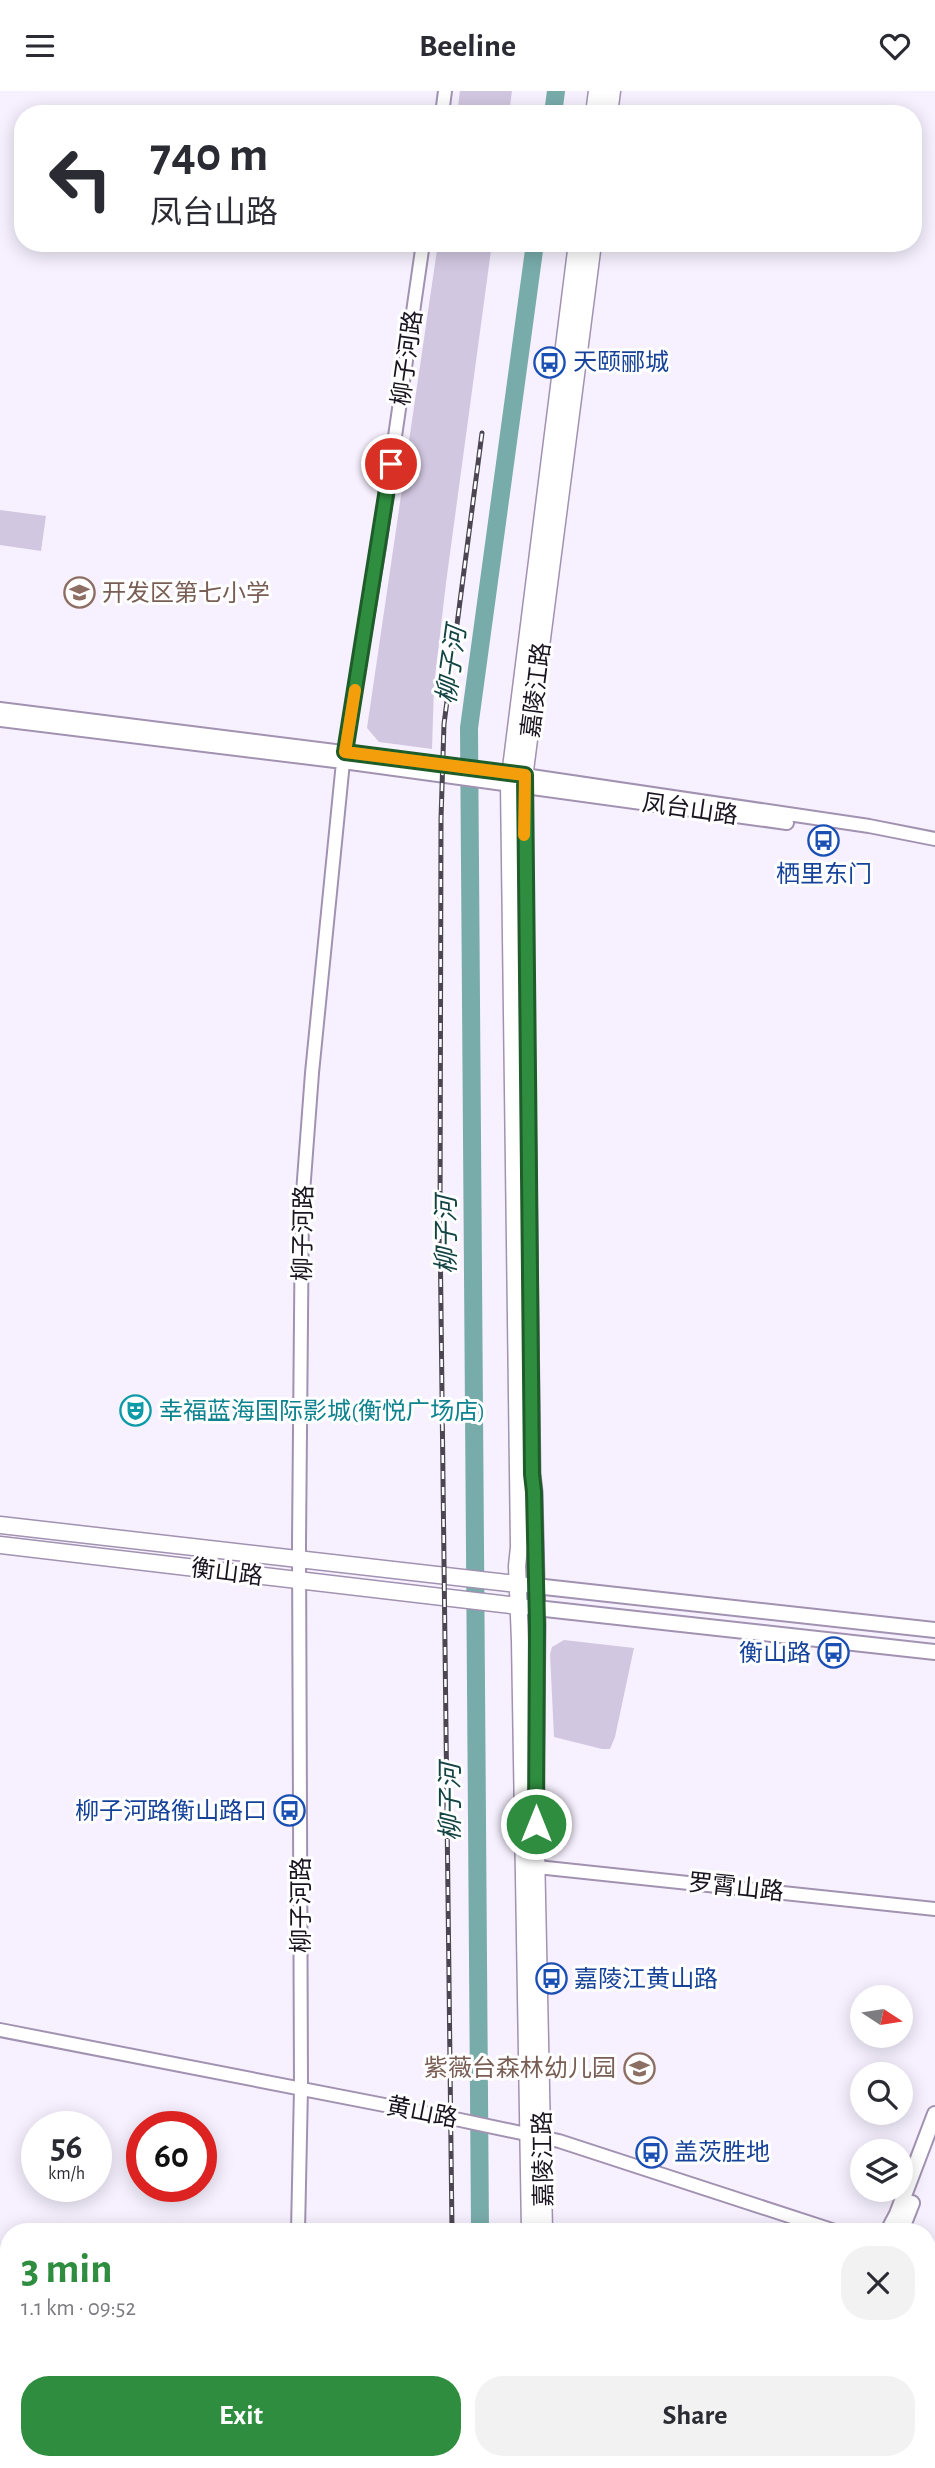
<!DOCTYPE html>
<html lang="en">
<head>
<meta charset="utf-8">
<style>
	:root { --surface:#fff; --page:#f2f2f3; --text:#2b2b33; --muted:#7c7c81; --accent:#2e8d3f }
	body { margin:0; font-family:"Alegreya Sans","Noto Sans SC",sans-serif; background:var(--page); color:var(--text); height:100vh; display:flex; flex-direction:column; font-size:26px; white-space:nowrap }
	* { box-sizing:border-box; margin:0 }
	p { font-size:23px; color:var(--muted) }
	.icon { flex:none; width:38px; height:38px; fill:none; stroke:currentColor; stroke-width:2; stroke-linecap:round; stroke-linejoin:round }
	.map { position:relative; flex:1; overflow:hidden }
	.side { position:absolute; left:0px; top:2132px; width:936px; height:247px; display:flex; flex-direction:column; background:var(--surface); border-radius:28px 28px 0 0; box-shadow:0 4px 18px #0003 }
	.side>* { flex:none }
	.guide { position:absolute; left:14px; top:14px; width:908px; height:147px; border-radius:28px; box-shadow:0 4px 18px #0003; background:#fff; color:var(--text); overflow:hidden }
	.needle { width:46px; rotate:102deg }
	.controls { position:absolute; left:850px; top:1894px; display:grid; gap:14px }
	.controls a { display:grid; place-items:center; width:63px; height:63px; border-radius:50%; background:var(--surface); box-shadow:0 4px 18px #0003; font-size:35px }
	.speed { position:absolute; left:21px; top:2020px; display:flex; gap:14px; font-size:35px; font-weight:700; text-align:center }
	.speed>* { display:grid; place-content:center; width:91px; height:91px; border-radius:50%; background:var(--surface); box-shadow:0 4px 18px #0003; line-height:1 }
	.speed small { font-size:18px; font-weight:400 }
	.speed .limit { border:10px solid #d22; background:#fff; color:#111 }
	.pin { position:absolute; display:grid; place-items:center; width:60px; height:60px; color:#fff; margin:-30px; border:4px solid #fff; border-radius:50%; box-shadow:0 2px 7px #0007 }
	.me { position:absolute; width:77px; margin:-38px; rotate:0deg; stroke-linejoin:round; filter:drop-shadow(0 0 5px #0008) }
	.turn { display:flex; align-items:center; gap:24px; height:147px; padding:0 21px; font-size:32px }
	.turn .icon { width:91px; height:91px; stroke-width:2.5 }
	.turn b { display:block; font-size:49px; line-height:60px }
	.round { display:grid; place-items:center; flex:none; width:74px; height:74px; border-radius:28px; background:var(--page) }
	.summary { display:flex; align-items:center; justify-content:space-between; height:119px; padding:0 21px }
	h1 { font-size:42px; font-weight:700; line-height:52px; color:var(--accent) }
	.action { display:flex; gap:14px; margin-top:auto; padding:14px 21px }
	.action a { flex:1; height:80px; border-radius:28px; background:var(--accent); color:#fff; font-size:28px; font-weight:700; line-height:80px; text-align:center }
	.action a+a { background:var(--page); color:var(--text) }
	header { display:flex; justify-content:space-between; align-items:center; height:91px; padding:0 21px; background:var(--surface); font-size:32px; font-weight:700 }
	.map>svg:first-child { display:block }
</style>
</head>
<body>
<header><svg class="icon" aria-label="menu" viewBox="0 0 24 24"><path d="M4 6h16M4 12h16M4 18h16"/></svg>Beeline<svg class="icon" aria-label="heart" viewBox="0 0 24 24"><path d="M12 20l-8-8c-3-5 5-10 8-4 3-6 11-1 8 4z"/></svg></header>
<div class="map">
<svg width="935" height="2377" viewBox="0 0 935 2377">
	<rect width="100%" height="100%" fill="#f7f1ff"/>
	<path fill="#d2c7e0" d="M 460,0 L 512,0 L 509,23 L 457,23 Z
		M 438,152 L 492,152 L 446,492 L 434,595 L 432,658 L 379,651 L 367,637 Z
		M 0,419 L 46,425 L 41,460 L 0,454 Z
		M 564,1549 L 634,1557 L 615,1646 L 610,1658 L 602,1658 L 554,1646 L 550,1563 L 552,1556 Z
		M 367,2370 L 418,2370 L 418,2377 L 367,2377 Z"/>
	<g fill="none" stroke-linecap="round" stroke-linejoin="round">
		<path stroke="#78acab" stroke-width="18" d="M 553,23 L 556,0
			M 480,2140 L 469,637 L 535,152
			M 482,2370 L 482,2377"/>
		<defs>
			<path id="tertiary" d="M 442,23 L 445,0
				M 0,618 L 511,682 L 869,735 L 935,748
				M 0,629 L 343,671 L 787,732
				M 537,1776 L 935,1818
				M 0,1939 L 446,2026 L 559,2050 L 835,2140
				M 298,2140 L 301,1997 L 299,1453 L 302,1115 L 312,982 L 343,671 L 379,456 L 423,152
				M 928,2171 L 935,2173
				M 296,2370 L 296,2377"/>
			<path id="secondary" d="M 517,1493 L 935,1539
				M 518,1515 L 935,1561
				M 888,2140 L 897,2123 L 935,2023
				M 901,2140 L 912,2112"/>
			<path id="primary" d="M 594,23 L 597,0
				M 609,23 L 612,0
				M 0,1434 L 517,1493
				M 0,1454 L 518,1515
				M 530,2140 L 520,1550 L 517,1475 L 519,1456 L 509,693 L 577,152
				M 544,2140 L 535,1711 L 537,1534 L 534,1401 L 532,1383 L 523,695 L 593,152
				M 530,2377 L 530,2370
				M 545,2377 L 545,2370"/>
		</defs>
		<use href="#tertiary" stroke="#a192b1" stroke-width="16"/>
		<use href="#secondary" stroke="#a192b1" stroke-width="18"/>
		<use href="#primary" stroke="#a192b1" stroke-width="19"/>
		<use href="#tertiary" stroke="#fff" stroke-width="12"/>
		<use href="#secondary" stroke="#fff" stroke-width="14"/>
		<use href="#primary" stroke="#fff" stroke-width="16"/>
		<defs>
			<path id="rail" d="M 452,2140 L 440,1136 L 441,728 L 444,633 L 482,342
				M 455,2370 L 455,2377"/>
		</defs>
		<use href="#rail" stroke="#4c4652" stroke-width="5"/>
		<use href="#rail" stroke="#fff" stroke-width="2.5" stroke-dasharray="8" stroke-linecap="butt"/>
	</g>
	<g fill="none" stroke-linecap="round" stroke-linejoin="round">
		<defs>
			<path id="route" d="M 391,373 L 345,661 L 525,684 L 532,1383 L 534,1401 L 537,1534 L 536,1733"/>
		</defs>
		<use href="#route" stroke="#1e5c29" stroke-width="18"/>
		<use href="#route" stroke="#2e8d3f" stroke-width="12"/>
		<path stroke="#f59e0b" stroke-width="12" d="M 355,599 L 345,661 L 525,684 L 524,744"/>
	</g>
	<defs>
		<symbol id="bus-ring" viewBox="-11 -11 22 22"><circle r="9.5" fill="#fff" stroke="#1a4fb4" stroke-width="1.5"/><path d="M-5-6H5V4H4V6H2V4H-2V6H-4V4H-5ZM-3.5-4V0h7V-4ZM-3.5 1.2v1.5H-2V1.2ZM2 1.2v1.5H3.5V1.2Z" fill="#1a4fb4"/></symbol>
		<symbol id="school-ring" viewBox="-11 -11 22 22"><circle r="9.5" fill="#fff" stroke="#8d6e63" stroke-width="1.5"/><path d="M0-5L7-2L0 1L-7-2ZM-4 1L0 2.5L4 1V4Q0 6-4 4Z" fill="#8d6e63"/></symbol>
		<symbol id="theatre-ring" viewBox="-11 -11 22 22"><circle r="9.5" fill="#fff" stroke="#0f9aa8" stroke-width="1.5"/><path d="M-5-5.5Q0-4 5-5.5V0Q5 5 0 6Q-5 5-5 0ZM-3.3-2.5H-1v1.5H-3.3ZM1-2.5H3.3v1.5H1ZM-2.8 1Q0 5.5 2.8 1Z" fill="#0f9aa8"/></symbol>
	</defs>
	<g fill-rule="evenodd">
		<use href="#bus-ring" x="532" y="254" width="35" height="35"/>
		<use href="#school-ring" x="62" y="484" width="35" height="35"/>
		<use href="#bus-ring" x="806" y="732" width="35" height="35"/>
		<use href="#theatre-ring" x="118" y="1302" width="35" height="35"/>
		<use href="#bus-ring" x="816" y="1544" width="35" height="35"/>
		<use href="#bus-ring" x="272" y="1702" width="35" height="35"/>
		<use href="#bus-ring" x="534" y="1870" width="35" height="35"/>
		<use href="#school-ring" x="622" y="1960" width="35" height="35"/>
		<use href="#bus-ring" x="634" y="2044" width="35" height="35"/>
	</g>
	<g text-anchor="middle" stroke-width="6" stroke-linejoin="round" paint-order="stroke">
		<g font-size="24" fill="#19141f" stroke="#fff">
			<text transform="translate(407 267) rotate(-82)" y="8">柳子河路</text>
			<text transform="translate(536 599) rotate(-83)" y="8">嘉陵江路</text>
			<text transform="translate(690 718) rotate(8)" y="8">凤台山路</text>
			<text transform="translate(303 1142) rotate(-89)" y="8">柳子河路</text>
			<text transform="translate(227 1481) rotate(7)" y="8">衡山路</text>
			<text transform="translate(736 1796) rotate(6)" y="8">罗霄山路</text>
			<text transform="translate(301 1814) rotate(-90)" y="8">柳子河路</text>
			<text transform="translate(422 2021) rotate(11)" y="8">黄山路</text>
			<text transform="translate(543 2068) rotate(-91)" y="8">嘉陵江路</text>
		</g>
		<g font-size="24" fill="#164399" stroke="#fff" text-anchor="start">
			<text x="573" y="279">天颐郦城</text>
			<text x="824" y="791" text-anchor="middle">栖里东门</text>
			<text x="811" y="1570" text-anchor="end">衡山路</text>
			<text x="267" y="1728" text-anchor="end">柳子河路衡山路口</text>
			<text x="574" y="1896">嘉陵江黄山路</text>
			<text x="674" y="2069">盖茨胜地</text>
		</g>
		<g font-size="24" fill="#785e54" stroke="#fff" text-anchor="start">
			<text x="102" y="510">开发区第七小学</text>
			<text x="616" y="1985" text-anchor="end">紫薇台森林幼儿园</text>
		</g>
		<g font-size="24" fill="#0d838f" stroke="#fff" text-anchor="start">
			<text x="159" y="1328">幸福蓝海国际影城(衡悦广场店)</text>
		</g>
		<g font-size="26" font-style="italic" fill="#144444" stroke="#fff">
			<text transform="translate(451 574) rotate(-82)" y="9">柳子河</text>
			<text transform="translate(446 1144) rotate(-90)" y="9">柳子河</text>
			<text transform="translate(450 1711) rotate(-90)" y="9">柳子河</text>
		</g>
	</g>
</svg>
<div class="controls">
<a><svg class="needle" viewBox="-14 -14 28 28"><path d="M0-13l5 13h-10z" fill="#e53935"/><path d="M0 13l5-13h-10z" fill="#7c7c81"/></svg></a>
<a><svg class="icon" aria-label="search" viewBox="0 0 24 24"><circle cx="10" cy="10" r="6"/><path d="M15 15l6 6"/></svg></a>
<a><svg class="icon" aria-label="layers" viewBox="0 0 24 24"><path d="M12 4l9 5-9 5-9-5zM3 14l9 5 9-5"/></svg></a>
</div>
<div class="speed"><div>56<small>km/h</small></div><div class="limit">60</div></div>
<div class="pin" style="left:391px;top:373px;background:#d93025"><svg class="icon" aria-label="arrive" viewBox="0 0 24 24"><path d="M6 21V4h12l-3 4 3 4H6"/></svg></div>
<svg class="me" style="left:536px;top:1733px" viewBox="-20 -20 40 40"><circle r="17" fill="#2e8d3f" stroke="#fff" stroke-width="3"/><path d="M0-11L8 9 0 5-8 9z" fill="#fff"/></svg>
<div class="guide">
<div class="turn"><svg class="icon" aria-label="left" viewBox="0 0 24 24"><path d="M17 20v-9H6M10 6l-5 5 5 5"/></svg><div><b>740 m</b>凤台山路</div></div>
</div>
<section class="side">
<div class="summary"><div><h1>3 min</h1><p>1.1 km · 09:52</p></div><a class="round"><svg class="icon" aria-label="close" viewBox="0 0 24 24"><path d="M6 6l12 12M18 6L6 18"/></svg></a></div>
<div class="action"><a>Exit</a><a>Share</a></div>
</section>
</div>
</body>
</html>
